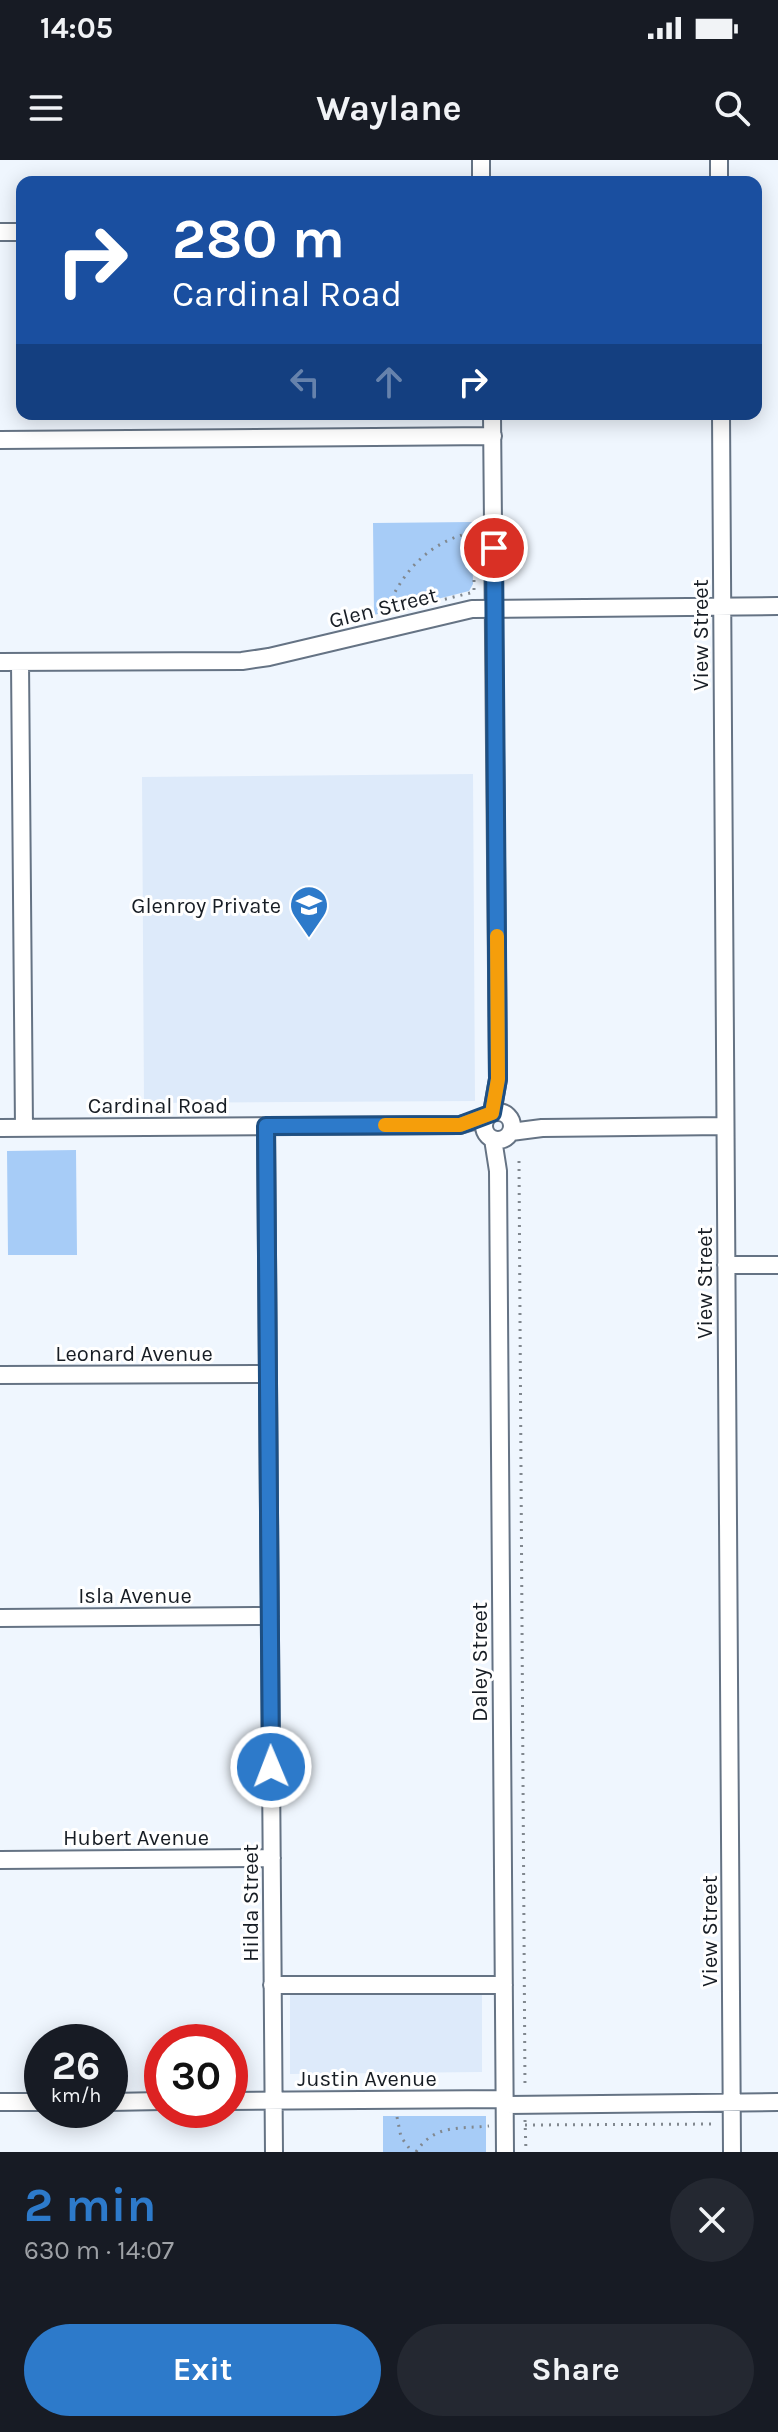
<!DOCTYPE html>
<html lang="en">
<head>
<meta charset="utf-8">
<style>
	:root { --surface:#171b24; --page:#242831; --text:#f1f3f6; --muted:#9ea1a6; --accent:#2d7aca }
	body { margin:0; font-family:Karla,sans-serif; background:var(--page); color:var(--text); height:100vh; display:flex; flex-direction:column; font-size:30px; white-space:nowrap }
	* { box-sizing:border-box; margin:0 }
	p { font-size:26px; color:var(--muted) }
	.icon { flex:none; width:44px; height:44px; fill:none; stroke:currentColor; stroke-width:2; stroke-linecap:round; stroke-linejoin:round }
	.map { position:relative; height:1992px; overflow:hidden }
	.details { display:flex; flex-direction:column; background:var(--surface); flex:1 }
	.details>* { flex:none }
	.top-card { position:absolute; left:16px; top:16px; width:746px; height:244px; border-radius:16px; box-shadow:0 4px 20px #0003; background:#1a4fa0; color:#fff; overflow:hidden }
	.speed { position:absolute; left:24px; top:1864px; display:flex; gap:16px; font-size:40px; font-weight:700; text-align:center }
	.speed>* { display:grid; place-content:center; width:104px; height:104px; border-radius:50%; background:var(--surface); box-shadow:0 4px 20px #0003; line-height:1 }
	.speed small { font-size:20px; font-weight:400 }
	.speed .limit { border:12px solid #d22; background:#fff; color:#111 }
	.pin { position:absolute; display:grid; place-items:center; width:68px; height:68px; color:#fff; margin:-34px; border:4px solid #fff; border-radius:50%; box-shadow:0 2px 8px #0007 }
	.me { position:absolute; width:88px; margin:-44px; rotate:359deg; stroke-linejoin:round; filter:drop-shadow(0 0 6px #0008) }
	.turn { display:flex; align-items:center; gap:28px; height:168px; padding:0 24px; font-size:36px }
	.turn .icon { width:104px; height:104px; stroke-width:2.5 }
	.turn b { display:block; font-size:56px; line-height:68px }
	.lanes { display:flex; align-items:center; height:76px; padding:0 24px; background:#0003; justify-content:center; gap:40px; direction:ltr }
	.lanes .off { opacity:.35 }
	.round { display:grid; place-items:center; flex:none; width:84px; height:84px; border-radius:42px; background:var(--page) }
	.overview { display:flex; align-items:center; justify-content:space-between; height:136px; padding:0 24px }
	h1 { font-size:48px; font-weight:700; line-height:60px; color:var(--accent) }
	.cta { display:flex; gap:16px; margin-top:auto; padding:16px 24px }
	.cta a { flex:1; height:92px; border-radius:48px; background:var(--accent); color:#fff; font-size:32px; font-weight:700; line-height:92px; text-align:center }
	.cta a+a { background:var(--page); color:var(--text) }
	.status { display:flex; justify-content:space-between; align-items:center; height:56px; padding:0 40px; background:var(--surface); direction:ltr }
	.status svg { height:22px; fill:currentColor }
	header { display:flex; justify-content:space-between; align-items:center; height:104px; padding:0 24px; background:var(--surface); font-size:36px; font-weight:700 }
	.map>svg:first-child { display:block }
</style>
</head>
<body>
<div class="status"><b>14:05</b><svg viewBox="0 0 49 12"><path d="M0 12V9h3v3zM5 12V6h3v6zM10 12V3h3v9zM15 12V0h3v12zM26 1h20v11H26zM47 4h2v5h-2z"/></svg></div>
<header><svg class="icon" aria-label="menu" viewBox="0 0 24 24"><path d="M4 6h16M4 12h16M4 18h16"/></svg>Waylane<svg class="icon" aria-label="search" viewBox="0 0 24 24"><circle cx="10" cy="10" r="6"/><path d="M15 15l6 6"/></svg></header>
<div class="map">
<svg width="778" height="1992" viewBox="0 0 778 1992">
	<rect width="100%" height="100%" fill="#eff6fe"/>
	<path fill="#ddeafa" d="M 473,614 L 475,941 L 144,943 L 142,617 Z
		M 482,1832 L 482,1912 L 290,1914 L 290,1833 Z"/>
	<path fill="#a7ccf7" d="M 472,362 L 473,424 L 469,431 L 374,455 L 373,363 Z
		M 76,990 L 77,1095 L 8,1095 L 7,991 Z
		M 383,1956 L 486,1956 L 486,1992 L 383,1992 Z"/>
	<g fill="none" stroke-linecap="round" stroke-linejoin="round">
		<defs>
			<path id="minor" d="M 481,0 L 481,22
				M 719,0 L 719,22
				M 0,72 L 22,72
				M 492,254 L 498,919 L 492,953
				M 721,254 L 732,1992
				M 0,280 L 493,276
				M 0,502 L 242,501 L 269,497 L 472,449 L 778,446
				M 20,502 L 24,968
				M484 966a14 14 0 1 1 28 0a14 14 0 1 1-28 0Z
				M 266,966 L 274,1992
				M 0,968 L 460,965 L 487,957
				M 511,972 L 542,968 L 725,966
				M 493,979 L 498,1011 L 505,1992
				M 726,1105 L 778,1105
				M 0,1215 L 268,1214
				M 0,1458 L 270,1456
				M 0,1700 L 272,1698
				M 272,1825 L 504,1825
				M 230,1941 L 504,1939
				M 0,1942 L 42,1942
				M 110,1942 L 162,1941
				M 505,1945 L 778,1942"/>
		</defs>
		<use href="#minor" stroke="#657384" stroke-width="20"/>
		<path stroke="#81888f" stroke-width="3" stroke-dasharray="2 6" stroke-linecap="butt" d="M 474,372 L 474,432 L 385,454 C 401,412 429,381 474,372 Z
			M 519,1001 L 525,1928
			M 397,1957 L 401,1977 L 412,1992
			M 525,1960 L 526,1992
			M 525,1965 L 717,1964
			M 416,1992 C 434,1964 460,1969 489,1966"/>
		<use href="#minor" stroke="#fff" stroke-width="16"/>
	</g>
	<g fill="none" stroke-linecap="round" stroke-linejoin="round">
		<defs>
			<path id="route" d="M 271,1607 L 266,966 L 460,965 L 492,953 L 498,919 L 494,388"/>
		</defs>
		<use href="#route" stroke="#1d4f83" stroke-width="20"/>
		<use href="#route" stroke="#2d7aca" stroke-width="14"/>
		<path stroke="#f59e0b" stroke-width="14" d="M 385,965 L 460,965 L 492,953 L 498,919 L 497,776"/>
	</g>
	<defs>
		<symbol id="school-pin" viewBox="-11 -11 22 30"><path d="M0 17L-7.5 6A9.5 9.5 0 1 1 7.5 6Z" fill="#2d7aca" stroke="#fff"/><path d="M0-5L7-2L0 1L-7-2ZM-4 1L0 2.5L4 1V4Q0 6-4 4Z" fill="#fff"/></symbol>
	</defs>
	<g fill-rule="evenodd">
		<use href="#school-pin" x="287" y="723" width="44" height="60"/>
	</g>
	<g text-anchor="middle" stroke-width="6" stroke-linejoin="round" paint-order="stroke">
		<g font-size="22" fill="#171d24" stroke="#fff">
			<text transform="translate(383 447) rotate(-14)" y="8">Glen Street</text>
			<text transform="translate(700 475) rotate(-90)" y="8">View Street</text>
			<text x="158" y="953">Cardinal Road</text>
			<text transform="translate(704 1123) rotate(-90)" y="8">View Street</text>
			<text x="134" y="1201">Leonard Avenue</text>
			<text x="135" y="1443">Isla Avenue</text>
			<text transform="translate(479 1502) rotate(-90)" y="8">Daley Street</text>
			<text x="136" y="1685">Hubert Avenue</text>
			<text transform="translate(250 1743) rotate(-90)" y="8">Hilda Street</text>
			<text transform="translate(709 1771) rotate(-90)" y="8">View Street</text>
			<text x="367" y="1926">Justin Avenue</text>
		</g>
		<g font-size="22" fill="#171d24" stroke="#fff" text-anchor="end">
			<text x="281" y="753">Glenroy Private</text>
		</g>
	</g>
</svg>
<div class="speed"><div>26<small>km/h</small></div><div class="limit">30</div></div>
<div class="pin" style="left:494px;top:388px;background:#d93025"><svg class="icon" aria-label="arrive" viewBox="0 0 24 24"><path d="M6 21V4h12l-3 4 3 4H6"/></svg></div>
<svg class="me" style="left:271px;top:1607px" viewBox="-20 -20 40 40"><circle r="17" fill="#2d7aca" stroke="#fff" stroke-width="3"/><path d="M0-11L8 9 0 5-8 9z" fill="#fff"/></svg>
<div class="top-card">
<div class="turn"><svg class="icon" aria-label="right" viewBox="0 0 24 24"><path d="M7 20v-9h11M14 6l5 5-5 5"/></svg><div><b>280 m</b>Cardinal Road</div></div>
<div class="lanes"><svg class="icon off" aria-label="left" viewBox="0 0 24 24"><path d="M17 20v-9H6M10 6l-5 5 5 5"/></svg><svg class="icon off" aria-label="ahead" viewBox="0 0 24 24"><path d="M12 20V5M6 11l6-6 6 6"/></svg><svg class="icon" aria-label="right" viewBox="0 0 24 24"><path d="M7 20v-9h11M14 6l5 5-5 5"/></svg></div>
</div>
</div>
<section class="details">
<div class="overview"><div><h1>2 min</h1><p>630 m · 14:07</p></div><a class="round"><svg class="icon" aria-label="close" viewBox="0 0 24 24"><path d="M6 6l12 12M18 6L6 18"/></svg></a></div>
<div class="cta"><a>Exit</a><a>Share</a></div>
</section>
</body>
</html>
